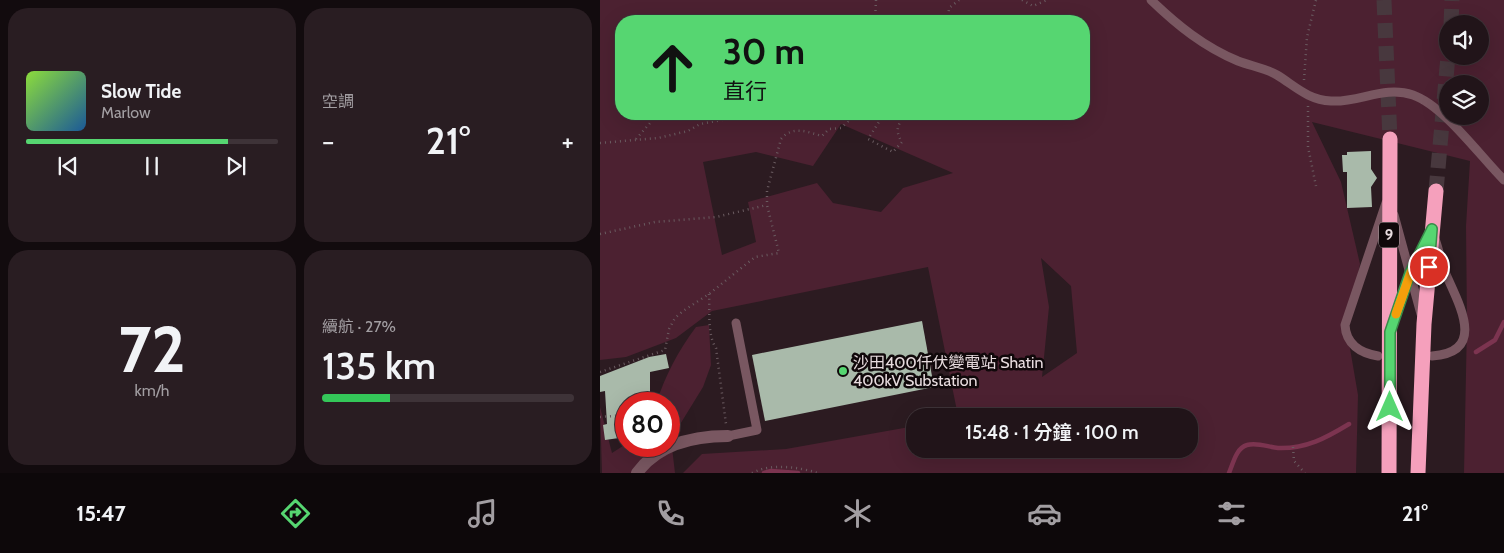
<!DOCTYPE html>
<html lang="zh-TW">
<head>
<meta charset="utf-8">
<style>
	body { margin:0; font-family:Cabin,"Noto Sans TC",sans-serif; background:#291d22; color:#f1f3f6; height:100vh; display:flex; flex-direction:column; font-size:19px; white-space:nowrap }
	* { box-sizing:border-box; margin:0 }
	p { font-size:16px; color:#a29ea2 }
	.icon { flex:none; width:28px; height:28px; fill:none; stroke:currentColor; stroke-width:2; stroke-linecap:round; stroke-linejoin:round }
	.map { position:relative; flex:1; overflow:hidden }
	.side { display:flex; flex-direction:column; gap:8px; padding:8px; background:#120b0e; width:600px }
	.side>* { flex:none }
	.guide { position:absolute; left:15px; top:15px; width:475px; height:105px; border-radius:20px; box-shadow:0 5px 20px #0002,0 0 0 1px #3e3338; background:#56d671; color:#111; overflow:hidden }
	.tools { position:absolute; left:839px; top:15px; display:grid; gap:10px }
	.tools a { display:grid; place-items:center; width:50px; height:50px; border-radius:50%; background:#211419; box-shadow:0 5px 20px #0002,0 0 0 1px #3e3338; font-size:25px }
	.speed { position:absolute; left:15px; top:392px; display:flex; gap:10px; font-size:25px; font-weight:700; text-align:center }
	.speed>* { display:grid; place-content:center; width:65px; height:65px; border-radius:50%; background:#211419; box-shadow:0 5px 20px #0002,0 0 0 1px #3e3338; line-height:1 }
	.speed .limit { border:8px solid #d22; background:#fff; color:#111 }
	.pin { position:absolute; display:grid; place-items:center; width:42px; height:42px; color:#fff; margin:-21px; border:2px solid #fff; border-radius:50%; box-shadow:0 1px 5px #0007 }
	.me { position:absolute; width:55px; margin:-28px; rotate:0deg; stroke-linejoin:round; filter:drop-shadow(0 0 4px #0008) }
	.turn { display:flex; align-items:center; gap:18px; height:105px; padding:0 25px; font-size:22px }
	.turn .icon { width:65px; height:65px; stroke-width:2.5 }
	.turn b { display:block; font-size:35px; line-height:42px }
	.big { font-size:38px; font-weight:600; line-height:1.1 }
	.side .card { flex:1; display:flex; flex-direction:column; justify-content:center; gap:8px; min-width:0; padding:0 18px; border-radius:20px; background:#291d22 }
	.side .dial { align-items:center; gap:0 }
	.dial b { font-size:65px; line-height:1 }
	.song { display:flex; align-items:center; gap:15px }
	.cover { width:60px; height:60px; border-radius:8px; background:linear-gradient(135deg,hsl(90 70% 55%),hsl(210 70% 35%)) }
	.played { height:5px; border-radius:2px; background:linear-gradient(90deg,#56d671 80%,#3e3338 80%) }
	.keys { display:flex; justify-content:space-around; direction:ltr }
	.heat { display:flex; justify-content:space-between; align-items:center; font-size:28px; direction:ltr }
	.charge { height:8px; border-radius:4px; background:linear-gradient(90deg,#34c759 27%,#3e3338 0) }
	.side .tiles { flex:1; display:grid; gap:8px; grid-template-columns:repeat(2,1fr) }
	.trip { position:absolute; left:306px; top:408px; width:292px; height:50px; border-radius:20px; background:#211419; box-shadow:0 5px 20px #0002,0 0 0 1px #3e3338; font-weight:600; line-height:50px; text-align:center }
	.tabs { display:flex; height:80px; justify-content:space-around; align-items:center; background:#0d080a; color:#a29ea2 }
	.tabs .icon { width:35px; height:35px }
	.tabs .current { color:#56d671 }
	.tabs b { font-size:22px; color:#f1f3f6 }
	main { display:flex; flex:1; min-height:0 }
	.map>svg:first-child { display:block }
	.green { fill:#4c2131; fill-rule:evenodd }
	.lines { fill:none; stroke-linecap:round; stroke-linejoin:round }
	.stream { stroke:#7c3450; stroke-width:4.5 }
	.building { fill:#a9baaa }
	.highway-tunnel { stroke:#48383e; stroke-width:15; stroke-dasharray:15 8; stroke-linecap:butt }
	.path { stroke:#6a5b60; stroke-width:2.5; stroke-dasharray:1 4; stroke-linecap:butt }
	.lane { stroke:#795761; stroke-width:9 }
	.street { stroke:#795761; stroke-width:12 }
	.highway { stroke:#f5a0bc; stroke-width:15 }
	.route-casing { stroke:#388b49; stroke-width:12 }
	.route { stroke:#56d671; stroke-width:9 }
	.slow { stroke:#f59e0b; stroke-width:9 }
	.poi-dot { fill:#56d671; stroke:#10080a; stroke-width:2 }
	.labels { text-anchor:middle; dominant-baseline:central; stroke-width:5; stroke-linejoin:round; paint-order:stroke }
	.shield { fill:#10080a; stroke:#a79c9f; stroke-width:1 }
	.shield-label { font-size:15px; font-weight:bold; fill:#e8dcdf }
	.poi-label { font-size:16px; fill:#e8dcdf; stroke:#10080a; text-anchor:start }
</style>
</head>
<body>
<main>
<section class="side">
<div class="tiles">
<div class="card">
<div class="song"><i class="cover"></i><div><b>Slow Tide</b><p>Marlow</p></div></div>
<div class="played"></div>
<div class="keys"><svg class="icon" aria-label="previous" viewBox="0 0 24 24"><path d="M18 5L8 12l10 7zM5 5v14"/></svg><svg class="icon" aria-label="pause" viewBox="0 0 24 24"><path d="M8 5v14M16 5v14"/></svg><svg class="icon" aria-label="next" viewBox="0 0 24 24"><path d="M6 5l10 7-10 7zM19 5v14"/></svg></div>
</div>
<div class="card"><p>空調</p>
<div class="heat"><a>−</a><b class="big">21°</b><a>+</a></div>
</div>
<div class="card dial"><b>72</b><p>km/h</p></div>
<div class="card"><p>續航 · 27%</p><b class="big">135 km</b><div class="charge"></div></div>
</div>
</section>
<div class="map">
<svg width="904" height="473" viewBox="0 0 904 473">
	<rect width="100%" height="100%" fill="#2c1b21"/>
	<g class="green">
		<path d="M0 0H904V473H864L867 323 866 226 870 161 712 122 741 182 760 264 747 331 758 395 756 473H83L102 454 186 449 315 426V449H590V416H358L328 267 112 311 76 338 26 357 0 360ZM21 21H484V114H21ZM848 24H880V56H848ZM848 84H880V116H848ZM241 124 353 173 303 188 281 212 233 203 217 183 148 202 156 242 122 255 103 162 156 152 213 166ZM441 258 471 286 477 353 442 377 449 307Z"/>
		<path d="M109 325 111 365 103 387 71 439 75 473H2L0 407 12 453 26 444V446H69V404H56C65 376 78 351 96 327Z"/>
	</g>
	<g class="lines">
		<g class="stream">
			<path d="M876 352 895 340 904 322"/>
			<path d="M164 473 171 471 198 473"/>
			<path d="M629 473C633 464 636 448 647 445 657 442 668 447 678 448 706 449 726 438 749 424"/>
		</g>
	</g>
	<g class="building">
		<path d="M771 151V169L777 178 771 187 772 207 747 208V172H743L742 155H747V152Z"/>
		<path d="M322 321 334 387 165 421 152 355Z"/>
		<path d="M66 354 69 368 50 372V404H22L26 437 5 440 3 425 7 424 5 391 0 392V376L49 357Z"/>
	</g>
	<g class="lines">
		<g class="highway-tunnel">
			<path d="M784 0 790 139"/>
			<path d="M851 24 852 0"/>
			<path d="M836 191 848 56"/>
		</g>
		<g class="path">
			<path d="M422 0 433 6 447 0"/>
			<path d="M275 21 276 0"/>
			<path d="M348 21 349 8 359 0"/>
			<path d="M704 80 707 37 716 0"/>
			<path d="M708 106V147L716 186"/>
			<path d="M284 114 268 139 293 152 302 142C294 130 298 122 308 114"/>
			<path d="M36 139 58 114"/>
			<path d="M0 143 58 138 88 131 100 124 122 120 132 114"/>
			<path d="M0 234 55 222 116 217 167 205"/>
			<path d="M109 294C110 310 107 335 116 348L126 424"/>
			<path d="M0 372 65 350 69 329 75 318 83 311 109 294 155 257 179 253 167 205V191L181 139C193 125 207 132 222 136L229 129 241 128 256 114"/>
			<path d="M0 417 26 415"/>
			<path d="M69 427 71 433"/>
			<path d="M693 447 694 461 705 473"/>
			<path d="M152 473C171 463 198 467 218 473"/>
		</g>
		<g class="lane">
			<path d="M551 0C577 25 604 47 638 61 651 66 665 68 677 75 695 86 708 100 731 101 759 103 784 85 813 95 844 106 880 156 904 180"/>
			<path d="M794 215 821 314"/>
			<path d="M793 321 810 273 829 236"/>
			<path d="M778 356C760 353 746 344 745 325L786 203"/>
			<path d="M832 356C889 352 857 301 845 272 841 261 839 250 835 239"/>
			<path d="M128 436 157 430 136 323"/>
		</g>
		<path class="street" d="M37 473C58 444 94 436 128 436"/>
		<g class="highway">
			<path d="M789 473 790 139"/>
			<path d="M818 473 824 324 836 191"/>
		</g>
	</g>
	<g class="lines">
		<defs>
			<path id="route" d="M790 407V332L810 273 832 229 829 267"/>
		</defs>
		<use href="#route" class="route-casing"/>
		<use href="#route" class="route"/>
		<path class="slow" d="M796 314 811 272"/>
	</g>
	<circle class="poi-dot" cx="243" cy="371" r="5"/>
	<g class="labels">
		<rect class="shield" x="779" y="222.5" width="20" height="25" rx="4"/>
		<g class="shield-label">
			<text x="789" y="235">9</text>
		</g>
		<g class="poi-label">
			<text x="253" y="362">沙田400仟伏變電站 Shatin<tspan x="253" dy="18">400kV Substation</tspan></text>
		</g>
	</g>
</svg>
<div class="tools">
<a><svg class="icon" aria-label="sound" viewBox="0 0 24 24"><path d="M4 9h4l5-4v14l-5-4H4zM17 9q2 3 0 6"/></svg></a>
<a><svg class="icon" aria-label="layers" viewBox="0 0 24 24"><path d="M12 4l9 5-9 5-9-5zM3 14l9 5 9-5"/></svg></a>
</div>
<div class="speed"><div class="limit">80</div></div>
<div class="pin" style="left:829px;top:267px;background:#d93025"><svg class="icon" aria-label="arrive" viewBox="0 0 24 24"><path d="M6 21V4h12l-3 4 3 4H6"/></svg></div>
<svg class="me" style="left:790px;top:407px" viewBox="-20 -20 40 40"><path d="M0-17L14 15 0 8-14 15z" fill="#56d671" stroke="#fff" stroke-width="4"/></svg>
<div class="trip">15:48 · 1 分鐘 · 100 m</div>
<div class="guide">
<div class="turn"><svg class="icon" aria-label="ahead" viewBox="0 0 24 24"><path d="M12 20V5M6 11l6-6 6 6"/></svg><div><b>30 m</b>直行</div></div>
</div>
</div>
</main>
<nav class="tabs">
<b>15:47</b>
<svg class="icon current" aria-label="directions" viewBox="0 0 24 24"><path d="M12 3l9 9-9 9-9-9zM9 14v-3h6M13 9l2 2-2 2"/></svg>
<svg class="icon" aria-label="music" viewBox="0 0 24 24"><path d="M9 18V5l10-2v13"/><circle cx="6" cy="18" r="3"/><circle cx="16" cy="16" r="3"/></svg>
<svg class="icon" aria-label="phone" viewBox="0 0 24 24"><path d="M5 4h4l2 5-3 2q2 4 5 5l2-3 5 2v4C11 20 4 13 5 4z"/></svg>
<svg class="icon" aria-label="climate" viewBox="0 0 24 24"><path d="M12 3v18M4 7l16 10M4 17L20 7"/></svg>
<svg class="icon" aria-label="car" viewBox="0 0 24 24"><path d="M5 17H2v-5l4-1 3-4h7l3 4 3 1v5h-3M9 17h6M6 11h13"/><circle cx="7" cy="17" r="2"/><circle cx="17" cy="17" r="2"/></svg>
<svg class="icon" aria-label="filters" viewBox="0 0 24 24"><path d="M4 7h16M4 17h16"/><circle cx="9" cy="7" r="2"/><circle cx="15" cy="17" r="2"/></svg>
<b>21°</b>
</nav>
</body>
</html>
